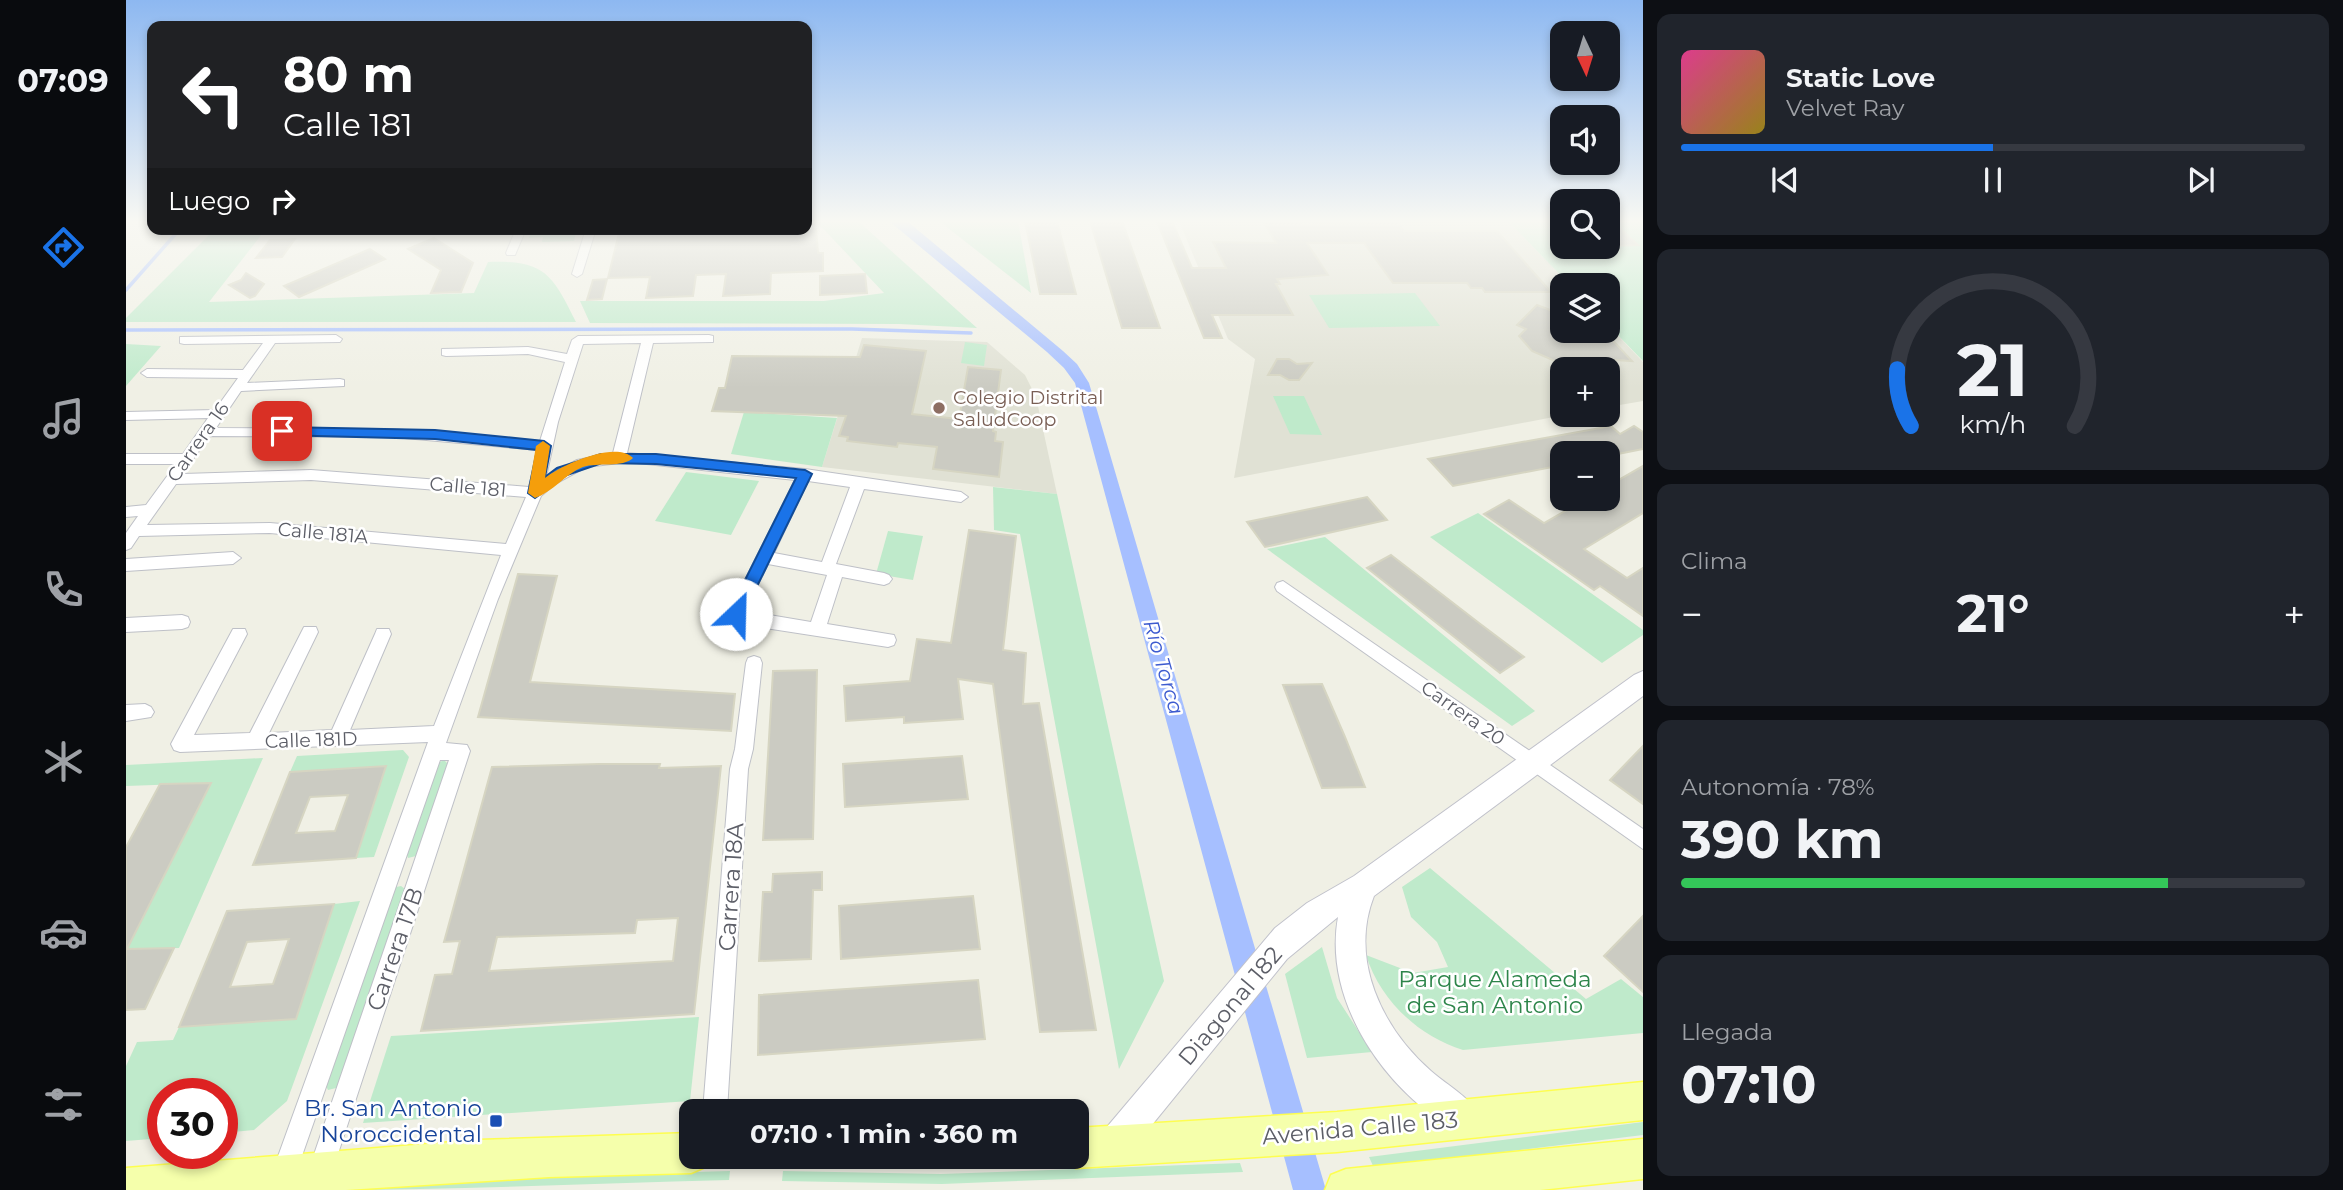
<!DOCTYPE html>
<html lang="es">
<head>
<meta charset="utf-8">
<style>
	body { margin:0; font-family:Montserrat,sans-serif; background:#20242c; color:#f1f3f6; height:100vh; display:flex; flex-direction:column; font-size:26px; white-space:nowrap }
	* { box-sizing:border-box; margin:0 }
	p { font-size:23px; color:#9ea1a6 }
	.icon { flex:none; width:38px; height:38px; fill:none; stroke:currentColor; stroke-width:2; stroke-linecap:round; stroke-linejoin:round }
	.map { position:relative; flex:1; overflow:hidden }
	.drawer { display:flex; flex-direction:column; gap:14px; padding:14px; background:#0d0f14; width:700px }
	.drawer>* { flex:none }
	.top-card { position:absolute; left:21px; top:21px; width:665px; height:214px; border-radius:14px; box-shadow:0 4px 10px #0003; background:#202124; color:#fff; overflow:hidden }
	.needle { width:46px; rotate:176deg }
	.fabs { position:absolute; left:1424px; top:21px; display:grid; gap:14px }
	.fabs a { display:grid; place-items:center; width:70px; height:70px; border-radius:14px; background:#171b24; box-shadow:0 4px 10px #0003; font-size:35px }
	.speed { position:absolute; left:21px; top:1078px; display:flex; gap:14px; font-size:35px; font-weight:700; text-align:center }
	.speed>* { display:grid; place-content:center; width:91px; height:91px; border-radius:50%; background:#171b24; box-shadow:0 4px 10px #0003; line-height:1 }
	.speed .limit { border:10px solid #d22; background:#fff; color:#111 }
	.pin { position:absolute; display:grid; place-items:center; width:60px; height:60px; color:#fff; margin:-30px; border-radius:14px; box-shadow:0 4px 10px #0006 }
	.me { position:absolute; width:77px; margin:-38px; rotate:24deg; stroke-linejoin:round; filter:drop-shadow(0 0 5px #0008) }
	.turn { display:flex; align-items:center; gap:24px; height:147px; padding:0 21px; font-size:32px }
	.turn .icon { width:91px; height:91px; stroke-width:2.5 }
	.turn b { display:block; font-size:49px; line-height:60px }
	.then { display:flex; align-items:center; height:66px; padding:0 21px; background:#0003; gap:14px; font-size:26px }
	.big { font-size:52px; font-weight:700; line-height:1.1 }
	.drawer .tile { flex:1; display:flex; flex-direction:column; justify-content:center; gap:10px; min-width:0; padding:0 24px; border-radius:14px; background:#20242c }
	.drawer .dial { align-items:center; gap:0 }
	.dial svg { height:182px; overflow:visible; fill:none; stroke:#363941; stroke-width:7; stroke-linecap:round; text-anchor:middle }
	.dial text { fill:#f1f3f6; stroke:none }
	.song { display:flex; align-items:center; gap:21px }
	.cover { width:84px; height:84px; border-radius:10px; background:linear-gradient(135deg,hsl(330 70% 55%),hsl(50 70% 35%)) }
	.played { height:7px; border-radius:4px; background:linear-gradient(90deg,#1a73e8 50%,#363941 50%) }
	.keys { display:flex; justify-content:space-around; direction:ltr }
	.heat { display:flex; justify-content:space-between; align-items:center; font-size:38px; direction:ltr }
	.charge { height:10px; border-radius:5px; background:linear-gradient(90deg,#34c759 78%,#363941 0) }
	.trip { position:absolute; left:553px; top:1099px; width:410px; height:70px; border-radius:14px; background:#171b24; box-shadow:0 4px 10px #0003; font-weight:700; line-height:70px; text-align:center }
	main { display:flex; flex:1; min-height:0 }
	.tabs { display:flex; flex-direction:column; width:126px; justify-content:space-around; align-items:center; background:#090b0e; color:#9ea1a6 }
	.tabs .icon { width:49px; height:49px }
	.tabs .on { color:#1a73e8 }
	.tabs b { font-size:32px; color:#f1f3f6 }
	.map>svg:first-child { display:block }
	.education { fill:#e0e1d4 }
	.green { fill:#bfeacb }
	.water { fill:#a6bfff }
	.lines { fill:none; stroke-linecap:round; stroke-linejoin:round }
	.stream { stroke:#a6bfff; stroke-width:3.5 }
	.building { fill:#cbcbc2; stroke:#d6d5c2; stroke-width:2; fill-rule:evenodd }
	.street-casing { stroke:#bec0c7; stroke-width:2 }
	.secondary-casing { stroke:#c1c2cb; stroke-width:2 }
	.primary-casing { stroke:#fefe50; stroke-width:3 }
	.street { fill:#fff; fill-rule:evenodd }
	.secondary { fill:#fff; fill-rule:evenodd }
	.primary { fill:#f5ffab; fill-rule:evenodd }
	.route { fill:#1a73e8; stroke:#114b97; stroke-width:2 }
	.slow { fill:#f59e0b }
	.education-dot { fill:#8d6e63; stroke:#fff; stroke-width:2.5 }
	.transit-dot { fill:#1a4fb4; stroke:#fff; stroke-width:2.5 }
	.labels { text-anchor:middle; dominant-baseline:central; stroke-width:5; stroke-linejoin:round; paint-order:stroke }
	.education-label { font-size:19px; fill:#785e54; stroke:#fff; text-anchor:start }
	.street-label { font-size:19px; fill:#5c5e67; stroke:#fff }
	.water-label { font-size:21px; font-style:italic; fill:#3d5bcf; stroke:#fff }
	.near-street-label { font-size:23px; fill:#5c5e67; stroke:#fff }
	.near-park-label { font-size:23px; fill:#2d854a; stroke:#fff }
	.near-transit-label { font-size:23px; fill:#164399; stroke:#fff; text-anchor:end }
</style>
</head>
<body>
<main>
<nav class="tabs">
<b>07:09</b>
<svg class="icon on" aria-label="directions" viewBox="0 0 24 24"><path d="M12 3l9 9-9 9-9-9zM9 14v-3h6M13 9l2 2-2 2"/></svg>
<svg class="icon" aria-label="music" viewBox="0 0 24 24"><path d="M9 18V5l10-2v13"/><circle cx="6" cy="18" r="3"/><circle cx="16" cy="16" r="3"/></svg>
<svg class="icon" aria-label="phone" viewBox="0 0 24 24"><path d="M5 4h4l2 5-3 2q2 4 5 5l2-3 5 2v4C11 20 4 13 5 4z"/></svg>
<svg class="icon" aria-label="climate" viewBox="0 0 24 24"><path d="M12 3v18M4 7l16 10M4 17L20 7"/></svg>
<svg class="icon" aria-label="car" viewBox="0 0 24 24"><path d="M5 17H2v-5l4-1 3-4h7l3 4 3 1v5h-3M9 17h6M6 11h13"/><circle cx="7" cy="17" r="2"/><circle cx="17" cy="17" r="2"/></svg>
<svg class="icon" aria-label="filters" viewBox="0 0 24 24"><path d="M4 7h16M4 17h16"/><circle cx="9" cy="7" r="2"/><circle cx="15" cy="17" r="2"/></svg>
</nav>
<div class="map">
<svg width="1517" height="1190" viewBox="0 0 1517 1190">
	<rect width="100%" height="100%" fill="#f0f0e5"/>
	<g class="education">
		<path d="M1053 221H1382L1444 285H1437V331H1482V325L1517 362V401L1482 407V369H1437L1438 415 1108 478 1129 359 1102 339Z"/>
		<path d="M736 338 861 342 899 375 910 397 931 494 696 467Z"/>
	</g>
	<g class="green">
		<path d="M690 221H732L851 328 773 324 464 323 454 301H698L758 293Z"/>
		<path d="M813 221H892L905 293Z"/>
		<path d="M1382 221H1437V247H1482V221H1517V361L1482 325V285H1444Z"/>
		<path d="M89 229H140L83 302 348 293 362 262C419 260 426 274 450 322H0V318Z"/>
		<path d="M406 229H451L448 241 416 242 417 237 403 238Z"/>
		<path d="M1289 293 1314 326 1203 328 1183 295Z"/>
		<path d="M839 342 861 345 858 366 835 363Z"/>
		<path d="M0 344 35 346 0 386Z"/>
		<path d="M1147 396H1178L1196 435 1164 434Z"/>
		<path d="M618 412 711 418 696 467 605 454Z"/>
		<path d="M560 472 633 481 605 535 529 521Z"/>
		<path d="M867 487 931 494 1038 981 993 1069 894 534 868 530Z"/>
		<path d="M1352 513 1517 630V635L1476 663 1304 537Z"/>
		<path d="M762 531 797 536 787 580 750 574Z"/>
		<path d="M1199 537 1409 711 1386 726 1141 549Z"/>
		<path d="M277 750 283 757 248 857 230 858 260 766 164 772 171 756Z"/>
		<path d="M137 758 53 948 0 949V924L14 923 85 783 0 786V765Z"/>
		<path d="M318 760 322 764 292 852 290 856 282 858 280 852 312 763Z"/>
		<path d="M1304 868 1460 999 1495 979 1517 997V1033L1337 1050C1292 1036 1254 1000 1240 955L1287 973 1322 967 1311 942 1285 917 1276 887Z"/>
		<path d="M270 887 275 886 279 889 214 1083 210 1088 202 1090 200 1086Z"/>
		<path d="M234 901 161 1101 128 1130 96 1133V1094H37V1138L0 1141V1066L11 1042 47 1040 53 1027 170 1019 208 904Z"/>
		<path d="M1196 947 1211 998 1246 1052 1181 1058 1159 974Z"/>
		<path d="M573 1017 564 1101 237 1123 265 1036Z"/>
		<path d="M1517 1122V1135L1248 1168 1243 1157Z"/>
		<path d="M1114 1163 1117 1172 816 1184 656 1181 657 1171 815 1174Z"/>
		<path d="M604 1171 603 1180C470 1183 337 1190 204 1190L427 1176Z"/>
	</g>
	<path class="water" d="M763 221H781L937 351 951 364 963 383 1200 1190H1167L949 383 938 368 921 352Z"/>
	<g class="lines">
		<g class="stream">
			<path d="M0 290 54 229"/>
			<path d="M0 330 726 329 845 333"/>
		</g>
	</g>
	<g class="building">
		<path d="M899 221H931L950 294H914Z"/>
		<path d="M964 221H996L1034 328H996Z"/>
		<path d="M1031 221H1046L1066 268H1100L1087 242 1150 243 1137 221H1174L1176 225 1271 221 1278 231H1371L1425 292H1359L1356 288H1345L1341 283H1267L1238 243H1181L1202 275 1151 279 1154 284H1150L1167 315H1086L1096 338H1078Z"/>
		<path d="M494 229H690L692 253H697V271L645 273 644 294 597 296 600 274 570 275 567 296 520 298 524 277 482 278Z"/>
		<path d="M1495 229 1512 245 1482 246V230Z"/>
		<path d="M308 238 347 263 335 292 305 293 315 270 282 249Z"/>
		<path d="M169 239 156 257 130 258 144 240Z"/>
		<path d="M244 249 259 259 173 297 158 286Z"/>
		<path d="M120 273 138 284 129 296 124 298 103 285 115 280Z"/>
		<path d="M739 274 741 293 694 295V276Z"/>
		<path d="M481 279 476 299 461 300 467 280Z"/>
		<path d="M1411 305 1437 315V331L1479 332 1506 361 1458 358 1462 364 1438 365 1406 351 1393 336 1400 329 1391 325Z"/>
		<path d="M738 345 800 351 786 414 833 419 842 367 875 370 867 431 870 432 869 441 877 442 873 477 807 469 811 447 772 443 771 447 721 441 722 437 713 436 720 416 586 411 593 388H599L606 356 734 357Z"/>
		<path d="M1151 359H1163L1171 364 1186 363 1173 380H1163L1154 375H1142Z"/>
		<path d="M1485 426 1494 434 1508 426 1517 432V449L1482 456V453H1437V465L1327 486 1302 459Z"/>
		<path d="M1517 466V513L1458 549 1501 578 1517 568V616L1474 586 1468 590 1358 514 1383 500 1418 523 1460 499H1482V486Z"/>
		<path d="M1241 497 1261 520 1139 547 1121 522Z"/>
		<path d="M843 530 890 536 877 650 900 653 897 704 913 703 970 1030 914 1032 867 684 832 679 837 719 778 723V717L720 721 718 686 784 681 791 639 825 643Z"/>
		<path d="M1265 555 1353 623 1398 657 1374 673 1241 568Z"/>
		<path d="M392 574 431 576 404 682 609 694 605 731 352 717Z"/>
		<path d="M691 670 687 839 637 840 647 671Z"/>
		<path d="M1196 684 1219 737 1239 787 1196 788 1157 685Z"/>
		<path d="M1517 746V804L1484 780Z"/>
		<path d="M836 756 842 799 719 807 717 764Z"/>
		<path d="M473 764H534L533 768 595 766 568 1014 295 1031 309 975 326 974 334 941 318 942 366 767ZM552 918 547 961 363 971 371 937 509 933 511 920Z"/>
		<path d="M260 766 230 858 127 865 164 772ZM222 795 209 831 170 833 184 797Z"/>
		<path d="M85 783 1 949 48 948 19 1009 0 1010V847L34 784Z"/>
		<path d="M696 872V890H687L685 959 633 961 637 892H646L647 874Z"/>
		<path d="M847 896 854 949 715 959 713 906Z"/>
		<path d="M208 904 170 1019 53 1027 101 911ZM163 939 147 984 104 987 121 942Z"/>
		<path d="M1517 916V992L1478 956Z"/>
		<path d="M852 980 859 1039 632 1055 633 995Z"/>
	</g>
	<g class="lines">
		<defs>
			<g id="street">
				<path d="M390 229H400L389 255H381L380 253Z"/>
				<path d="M460 229H470L456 274 451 277 446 274Z"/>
				<path d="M210 335 216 339 214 342 149 343 121 383 214 379 218 380V386L115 391 90 428 267 429 414 441 439 362 402 354 320 356 316 355V349L402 347 441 354 446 340 452 336 583 335 587 336V342L527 343 501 453 679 469 835 492 842 497 835 502 738 489 710 564 758 573 763 575 766 579 763 583 758 585 716 577 701 624 768 635 770 640 768 645 762 647 620 625 604 619 602 614 669 480 502 462 460 467 429 484 415 496 372 599 320 743 341 745 344 751 206 1172 203 1181 194 1184 185 1181 182 1172 323 760H314L170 1173 167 1182 158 1185 149 1182 146 1173 302 742 54 752 48 750 45 744 107 629H119L121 634 68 735 124 733 178 627H190L192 632 143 733 206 730 249 634 251 629H263L265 634 224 730 308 726 375 555 144 533 13 536 5 548 0 550V533L12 516 0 517V507L20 505 50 464H0V454H57L82 418 0 420V412L89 410 112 378 21 377 15 373 21 369 117 370 137 343 58 344 54 343V337ZM515 343 487 453 451 460 420 477 432 422 457 344ZM83 436 267 437 412 450 403 487 185 470 57 474ZM185 480 400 497 380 544 144 523 21 525 50 484ZM682 481 724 487 696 562 648 553ZM642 564 701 575 685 622 619 611Z"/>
				<path d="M107 552 115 558 107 564 0 571V559Z"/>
				<path d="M1157 581 1517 829V849L1151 591 1149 587 1151 583Z"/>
				<path d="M56 615 62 617 64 622 62 627 56 629 0 632V618Z"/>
				<path d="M628 656 634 658 636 663 627 749 622 769 601 1111H577L604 769 609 749 620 663 622 658Z"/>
				<path d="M19 704 25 707 28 712 25 717 0 721V705Z"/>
			</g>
			<path id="secondary" d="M1517 671V696L1248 896C1223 960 1256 1028 1305 1071 1322 1086 1346 1098 1355 1119L1350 1131 1338 1136C1323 1130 1311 1119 1298 1109 1243 1064 1199 990 1212 917L1161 959 999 1158 987 1163 975 1158 970 1146 975 1134 1149 928 1181 903 1228 876 1508 675Z"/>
			<g id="primary">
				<path d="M1517 1082V1120L1211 1152 950 1168 936 1162 934 1157H950V1128L1211 1112Z"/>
				<path d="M565 1133V1157H584L579 1167 565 1173 423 1177 220 1190H0V1168L353 1140Z"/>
				<path d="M1517 1139V1179L1414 1190H1199L1205 1175 1220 1169Z"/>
			</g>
		</defs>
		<use href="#street" class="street-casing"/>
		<use href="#secondary" class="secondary-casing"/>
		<use href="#primary" class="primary-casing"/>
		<use href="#street" class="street"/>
		<use href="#secondary" class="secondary"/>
		<use href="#primary" class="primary"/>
	</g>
	<linearGradient id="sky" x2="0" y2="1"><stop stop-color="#8db8f1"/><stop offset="0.57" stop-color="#f8f8f3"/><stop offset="1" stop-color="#f8f8f3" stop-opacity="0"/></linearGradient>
	<rect width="1517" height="388" fill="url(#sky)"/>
	<path class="route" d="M156 427 309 430 418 441 425 446 419 477 431 468 475 454H530L679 470 686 474 615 619H604L602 614 670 478 530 464 476 463 441 475 409 498 402 493 411 450 309 439 152 435 150 431Z"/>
	<path class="slow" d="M417 441 424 446 419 478C435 465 490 440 507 458 497 468 472 462 457 467 439 474 427 492 409 498L402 493 410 446Z"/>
	<circle class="education-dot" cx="813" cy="408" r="7"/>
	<rect class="transit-dot" x="363" y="1114" width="14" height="14" rx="3.5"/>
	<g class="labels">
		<g class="education-label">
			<text x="827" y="397">Colegio Distrital<tspan x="827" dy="22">SaludCoop</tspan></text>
		</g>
		<g class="street-label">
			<text transform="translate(72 442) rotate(-55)">Carrera 16</text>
			<text transform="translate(342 487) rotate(5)">Calle 181</text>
			<text transform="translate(197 533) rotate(5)">Calle 181A</text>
			<text transform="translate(1337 713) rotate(35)">Carrera 20</text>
			<text transform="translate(185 740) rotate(-2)">Calle 181D</text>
		</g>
		<g class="water-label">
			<text transform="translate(1038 667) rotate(74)">Río Torca</text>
		</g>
		<g class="near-street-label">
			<text transform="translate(605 887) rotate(-86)">Carrera 18A</text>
			<text transform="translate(269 949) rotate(-71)">Carrera 17B</text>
			<text transform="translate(1104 1006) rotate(-50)">Diagonal 182</text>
			<text transform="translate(1234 1128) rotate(-5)">Avenida Calle 183</text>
		</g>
		<g class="near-park-label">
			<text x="1369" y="979">Parque Alameda<tspan x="1369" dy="26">de San Antonio</tspan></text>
		</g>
		<g class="near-transit-label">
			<text x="356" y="1108">Br. San Antonio<tspan x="356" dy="26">Noroccidental</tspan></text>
		</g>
	</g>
</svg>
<div class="fabs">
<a><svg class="needle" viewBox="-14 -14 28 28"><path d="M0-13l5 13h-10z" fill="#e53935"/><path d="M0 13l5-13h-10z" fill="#9ea1a6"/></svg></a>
<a><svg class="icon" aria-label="sound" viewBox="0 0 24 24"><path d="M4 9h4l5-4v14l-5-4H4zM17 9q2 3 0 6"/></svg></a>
<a><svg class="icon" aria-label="search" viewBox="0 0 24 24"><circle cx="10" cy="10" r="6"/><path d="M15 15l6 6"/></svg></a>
<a><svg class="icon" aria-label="layers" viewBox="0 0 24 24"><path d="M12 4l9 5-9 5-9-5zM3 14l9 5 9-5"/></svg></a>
<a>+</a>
<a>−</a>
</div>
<div class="speed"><div class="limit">30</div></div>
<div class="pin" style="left:156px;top:431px;background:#d93025"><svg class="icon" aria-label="arrive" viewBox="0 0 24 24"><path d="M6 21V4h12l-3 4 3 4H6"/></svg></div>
<svg class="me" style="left:610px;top:614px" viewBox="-20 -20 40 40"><circle r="19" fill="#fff"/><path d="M0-13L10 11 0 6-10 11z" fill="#1a73e8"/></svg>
<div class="trip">07:10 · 1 min · 360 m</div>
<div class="top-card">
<div class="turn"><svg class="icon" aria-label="left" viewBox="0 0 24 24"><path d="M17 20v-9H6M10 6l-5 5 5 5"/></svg><div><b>80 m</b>Calle 181</div></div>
<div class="then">Luego<svg class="icon" aria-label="right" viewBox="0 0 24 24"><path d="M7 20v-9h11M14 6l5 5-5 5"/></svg></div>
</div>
</div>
<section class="drawer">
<div class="tile">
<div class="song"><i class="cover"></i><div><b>Static Love</b><p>Velvet Ray</p></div></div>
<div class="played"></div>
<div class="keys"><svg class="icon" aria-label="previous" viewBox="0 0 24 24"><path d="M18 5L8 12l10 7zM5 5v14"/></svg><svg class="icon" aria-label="pause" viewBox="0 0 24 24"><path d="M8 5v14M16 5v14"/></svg><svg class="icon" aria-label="next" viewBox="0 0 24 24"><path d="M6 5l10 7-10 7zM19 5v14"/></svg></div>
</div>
<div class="tile dial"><svg viewBox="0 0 100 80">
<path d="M14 69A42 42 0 1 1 86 69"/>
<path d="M14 69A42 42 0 0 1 8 44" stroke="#1a73e8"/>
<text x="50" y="56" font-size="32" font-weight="700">21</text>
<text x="50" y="72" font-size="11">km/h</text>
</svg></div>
<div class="tile"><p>Clima</p>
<div class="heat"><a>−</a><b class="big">21°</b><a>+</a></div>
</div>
<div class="tile"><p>Autonomía · 78%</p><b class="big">390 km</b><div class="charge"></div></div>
<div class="tile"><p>Llegada</p><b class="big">07:10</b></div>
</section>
</main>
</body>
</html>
